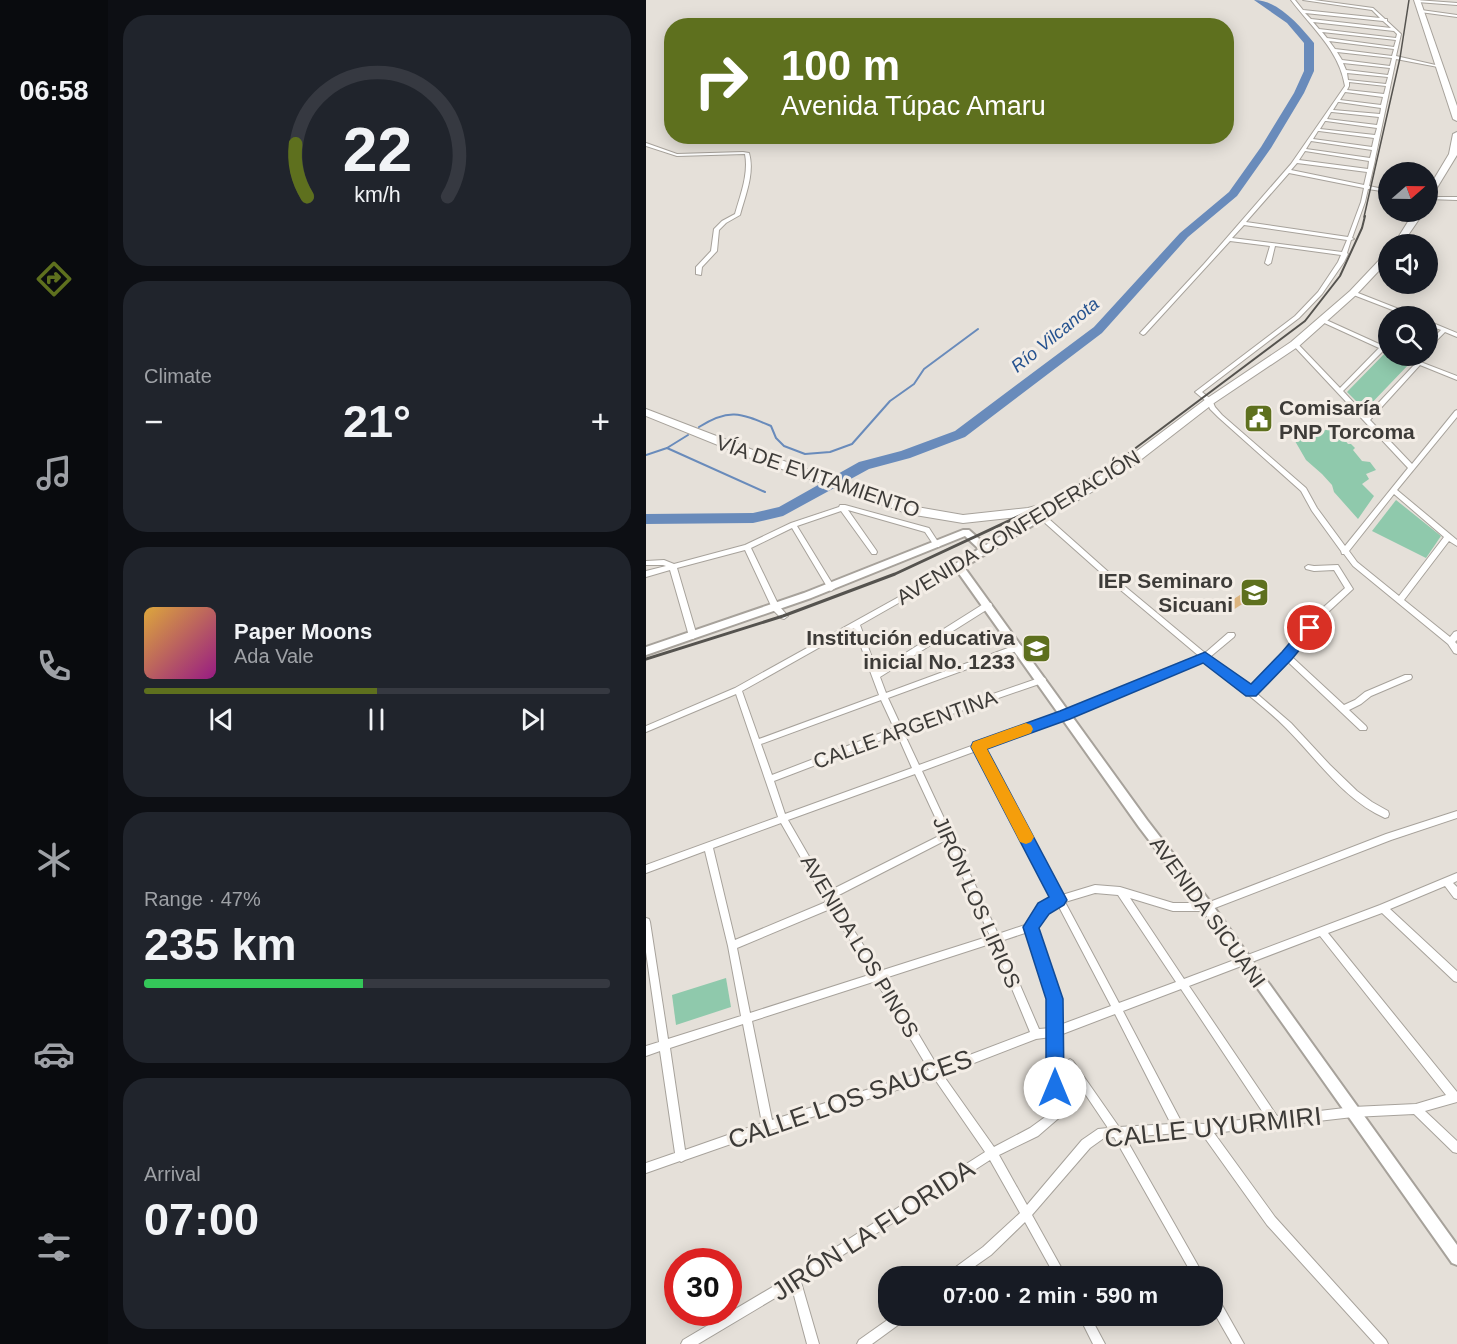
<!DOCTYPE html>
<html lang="en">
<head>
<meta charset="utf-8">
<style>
	body { margin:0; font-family:Arial,sans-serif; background:#20242c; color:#f1f3f6; height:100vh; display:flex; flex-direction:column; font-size:22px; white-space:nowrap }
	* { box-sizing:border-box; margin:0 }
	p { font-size:20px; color:#9ea1a6 }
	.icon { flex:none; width:33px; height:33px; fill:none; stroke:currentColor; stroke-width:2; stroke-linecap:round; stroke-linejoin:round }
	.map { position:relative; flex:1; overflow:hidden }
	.side { display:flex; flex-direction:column; gap:15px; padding:15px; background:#0d0f14; width:538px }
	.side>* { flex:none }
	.top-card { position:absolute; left:18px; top:18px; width:570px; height:126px; border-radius:24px; box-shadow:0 3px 15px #0003; background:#5e701e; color:#fff; overflow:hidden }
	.needle { width:39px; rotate:70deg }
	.controls { position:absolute; left:732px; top:162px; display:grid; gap:12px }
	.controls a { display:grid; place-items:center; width:60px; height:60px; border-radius:50%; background:#171b24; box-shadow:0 3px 15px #0003; font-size:30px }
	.speed { position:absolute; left:18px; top:1248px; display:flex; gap:12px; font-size:30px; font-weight:700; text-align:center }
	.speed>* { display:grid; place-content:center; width:78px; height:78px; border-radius:50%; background:#171b24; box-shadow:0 3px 15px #0003; line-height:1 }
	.speed .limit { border:9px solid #d22; background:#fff; color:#111 }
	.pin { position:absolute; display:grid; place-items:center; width:51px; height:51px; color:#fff; margin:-26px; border:3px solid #fff; border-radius:50%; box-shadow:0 2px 6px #0007 }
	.me { position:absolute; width:66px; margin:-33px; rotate:0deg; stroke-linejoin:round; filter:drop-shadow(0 0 4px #0008) }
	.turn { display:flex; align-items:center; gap:21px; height:126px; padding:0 18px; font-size:27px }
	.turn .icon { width:78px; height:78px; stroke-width:2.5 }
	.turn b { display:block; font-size:42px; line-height:51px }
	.big { font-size:45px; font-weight:700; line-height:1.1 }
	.side .widget { flex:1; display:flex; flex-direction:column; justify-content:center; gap:9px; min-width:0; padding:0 21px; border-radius:24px; background:#20242c }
	.side .dial { align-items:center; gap:0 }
	.dial svg { height:156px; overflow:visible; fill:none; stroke:#363941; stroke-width:7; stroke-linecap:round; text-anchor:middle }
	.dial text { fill:#f1f3f6; stroke:none }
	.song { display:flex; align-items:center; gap:18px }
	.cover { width:72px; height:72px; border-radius:9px; background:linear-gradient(135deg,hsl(40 70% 55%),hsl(310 70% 35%)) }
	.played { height:6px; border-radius:3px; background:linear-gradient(90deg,#5e701e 50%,#363941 50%) }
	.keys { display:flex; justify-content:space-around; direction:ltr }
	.heat { display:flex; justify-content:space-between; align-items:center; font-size:33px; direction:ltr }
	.charge { height:9px; border-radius:4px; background:linear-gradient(90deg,#34c759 47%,#363941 0) }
	.trip { position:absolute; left:232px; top:1266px; width:345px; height:60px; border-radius:24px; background:#171b24; box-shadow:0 3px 15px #0003; font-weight:700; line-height:60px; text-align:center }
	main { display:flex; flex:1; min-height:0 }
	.menu { display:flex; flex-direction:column; width:108px; justify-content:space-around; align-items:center; background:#090b0e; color:#9ea1a6 }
	.menu .icon { width:42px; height:42px }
	.menu .current { color:#5e701e }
	.menu b { font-size:27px; color:#f1f3f6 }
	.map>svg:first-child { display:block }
	.green { fill:#8fc9ac }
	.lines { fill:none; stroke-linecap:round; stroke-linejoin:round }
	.stream { stroke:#698bbb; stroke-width:2 }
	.river { fill:#698bbb; fill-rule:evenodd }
	.building { fill:#dbb47f }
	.street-casing { stroke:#a7a29b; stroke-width:2 }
	.secondary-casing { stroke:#a7a29b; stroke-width:4 }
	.highway-casing { stroke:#a7a29b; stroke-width:2 }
	.street { fill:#fff; fill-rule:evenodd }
	.secondary { fill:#fff; fill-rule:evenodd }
	.highway { fill:#fff; fill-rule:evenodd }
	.rail-far2 { stroke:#55534f; stroke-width:1.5 }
	.rail-far1 { stroke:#55534f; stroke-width:2 }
	.rail { stroke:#55534f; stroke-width:3 }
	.route { fill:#1a73e8; stroke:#114b97; stroke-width:1.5 }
	.slow { fill:#f59e0b }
	.labels { text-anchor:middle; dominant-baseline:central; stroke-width:6; stroke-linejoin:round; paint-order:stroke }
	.far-water-label { font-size:18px; font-style:italic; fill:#25528f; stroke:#f3ede6 }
	.poi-label { font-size:21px; font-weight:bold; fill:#3d3b38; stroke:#f3ede6; text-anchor:end }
	.street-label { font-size:21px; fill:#3d3b38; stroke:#f3ede6 }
	.near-street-label { font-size:26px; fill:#3d3b38; stroke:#f3ede6 }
</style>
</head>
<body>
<main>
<nav class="menu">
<b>06:58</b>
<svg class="icon current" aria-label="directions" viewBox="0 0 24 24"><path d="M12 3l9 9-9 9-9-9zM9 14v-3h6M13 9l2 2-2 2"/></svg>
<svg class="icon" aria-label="music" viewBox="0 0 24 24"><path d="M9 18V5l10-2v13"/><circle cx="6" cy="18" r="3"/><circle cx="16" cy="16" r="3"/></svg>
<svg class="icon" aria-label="phone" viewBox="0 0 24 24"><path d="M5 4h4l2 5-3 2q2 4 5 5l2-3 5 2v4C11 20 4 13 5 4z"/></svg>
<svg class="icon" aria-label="climate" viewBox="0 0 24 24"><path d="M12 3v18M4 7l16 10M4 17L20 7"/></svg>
<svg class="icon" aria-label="car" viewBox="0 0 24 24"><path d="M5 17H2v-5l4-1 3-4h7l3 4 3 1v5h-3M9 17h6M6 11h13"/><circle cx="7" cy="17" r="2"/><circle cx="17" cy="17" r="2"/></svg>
<svg class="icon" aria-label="filters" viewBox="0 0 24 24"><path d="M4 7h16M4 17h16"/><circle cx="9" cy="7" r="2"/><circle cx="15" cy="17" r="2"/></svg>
</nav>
<section class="side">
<div class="widget dial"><svg viewBox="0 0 100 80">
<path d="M14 69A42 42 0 1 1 86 69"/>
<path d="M14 69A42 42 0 0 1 8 42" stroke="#5e701e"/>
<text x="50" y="56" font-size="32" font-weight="700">22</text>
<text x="50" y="72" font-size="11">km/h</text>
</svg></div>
<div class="widget"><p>Climate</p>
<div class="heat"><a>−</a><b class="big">21°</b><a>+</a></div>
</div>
<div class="widget">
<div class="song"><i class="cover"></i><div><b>Paper Moons</b><p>Ada Vale</p></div></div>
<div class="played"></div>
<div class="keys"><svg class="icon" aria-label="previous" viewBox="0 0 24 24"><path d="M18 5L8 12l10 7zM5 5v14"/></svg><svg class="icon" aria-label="pause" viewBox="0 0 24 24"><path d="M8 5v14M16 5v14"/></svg><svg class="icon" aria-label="next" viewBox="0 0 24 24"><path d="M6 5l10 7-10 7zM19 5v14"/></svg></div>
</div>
<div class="widget"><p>Range · 47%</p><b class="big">235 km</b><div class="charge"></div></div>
<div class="widget"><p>Arrival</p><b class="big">07:00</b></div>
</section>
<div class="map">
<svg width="811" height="1344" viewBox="0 0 811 1344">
	<rect width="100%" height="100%" fill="#e5e0d9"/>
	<g class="green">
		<path d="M741 351 742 356H750L765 362 719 410 701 392Z"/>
		<path d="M688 427 702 444H705L709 448 707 450 716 461 724 462 730 470 720 474 723 479 716 484 728 496 712 519 688 492 686 485 676 474 660 460 649 441Z"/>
		<path d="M750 500 795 536 780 558 726 531Z"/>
		<path d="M80 978 85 1007 30 1025 26 995Z"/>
	</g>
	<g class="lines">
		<g class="stream">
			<path d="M53 427C83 408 94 413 125 426L130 438 138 446 159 454 184 452 206 444 244 401 268 384 278 369 332 329"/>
			<path d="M21 448 119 492"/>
			<path d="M0 455 21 448 42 435"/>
		</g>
		<path class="river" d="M608 0C632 0 653 25 668 43V71L658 93 625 148 591 196 542 237 456 333 319 437 264 458 223 469 137 516 107 523 0 524V514L107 513 133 507 213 462 255 451 309 431 448 327 534 233 583 192 615 147 648 93 658 71V43L641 23Z"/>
	</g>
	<path class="building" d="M597 593 604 599 587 610 580 604Z"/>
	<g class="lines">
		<defs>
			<g id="street">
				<path d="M645 0H649L657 10 734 18 726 10 657 0H668L727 8 739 19H741V21L755 34 750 56 794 66 792 67 750 59 729 159V160L723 186 742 190V192L722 189 719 202 706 238 708 239 705 240 701 253 702 254 698 262 676 294 653 318 556 392 566 400 569 407 576 415 660 488 671 508 699 546 762 468 646 344 647 343H651L694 388 733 348 674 321V319H678L742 348V352L738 350 697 391 720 416 769 364 753 357 752 356H759L811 376V380L774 365 724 420 766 464 809 411 811 410V417L751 490 811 540V546L803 541 758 600 804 637 808 632 811 631V640L809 642 811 644V654L808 653 802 644 707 566 698 554H696L695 551 666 511 655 491 572 417 564 409 561 402 549 392 649 316 672 292 692 262 695 255 629 246 625 263 622 265 619 263 624 246 584 241 499 334 497 335 494 333 558 264 645 164 699 86C693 50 666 28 645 0ZM659 13 737 21 745 28 665 19ZM667 22 748 31 751 34 750 38 673 29ZM676 32 750 40 748 47 681 38ZM683 41 748 49 746 56 689 49ZM691 52 746 58 744 66 696 60ZM697 63 744 68 742 75 700 70ZM701 73 742 77 740 84 702 80ZM703 82 740 86 738 94 701 90 703 86ZM699 92 737 97 735 105 694 100ZM692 102H693L735 108 734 114 687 110ZM685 112H686L733 117 731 125 681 119ZM679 121H680L731 128 729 135 674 129ZM672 131H673L728 138 726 147 667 139ZM665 141 726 150 724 158 660 149ZM659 151 723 161 722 169 653 160ZM651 163 721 172 718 185 645 170ZM643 173 718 188 715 202 702 237 600 222ZM598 225 701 240 696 252 586 238ZM748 494 798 537 753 596 711 562 703 551Z"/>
				<path d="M770 0 811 3V5L771 2 769 1Z"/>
				<path d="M775 10 811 15V17L774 12 773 11Z"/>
				<path d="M0 143 31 154 97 152 103 153C109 173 99 196 94 215L80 223 73 230 71 251 56 267 55 275 50 274V267L65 251 68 229 76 221 89 214C94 196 103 174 99 154L31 156 0 146Z"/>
				<path d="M782 197H811V200L782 199Z"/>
				<path d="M707 291 768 315 769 316H762L705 294 704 293Z"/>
				<path d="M782 321 811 333V337L799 332 787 344H783V342L795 330 782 325Z"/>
				<path d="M194 505H199L283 528 294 545 293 547H289L279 532 202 510 230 550 231 552 230 554H226L195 511 151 526 189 588 185 591 183 590 146 528 105 548 133 606 142 616 138 619 135 618 127 610 99 550 31 568 51 636 47 639 43 636 24 570 0 577V571L20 566 17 565H0V561L18 560 28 564 99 545 145 523 193 507Z"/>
				<path d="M390 511H394L476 584 559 653 582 633H588L589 635 588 637 564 657 604 688 638 654 672 612 699 588 688 570 668 571 660 569 659 567 662 565 668 566 692 565 707 589 678 616 645 656 698 705 709 700 719 692 759 675H765L766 677 765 679 725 696 715 704 703 710 720 726 721 728 720 730H714L641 661 609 692 645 723 684 765 711 791 726 802 742 811 743 814 742 817 739 818C698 800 671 759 640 728 615 703 586 683 558 660L422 717 337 749 416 895 449 885 474 887 527 903H561L740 834 811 811V818L745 840 561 911H527L484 898 538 979 734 905 811 873V881L807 883 811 887V899L808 898 799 886 744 909 811 971V982L808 981 736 913 682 933 811 1092V1102L779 1111 811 1141V1153L807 1152 768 1114 707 1117 568 1133 629 1217 740 1340 742 1344H729L621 1225 556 1134 533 1133 479 1137 558 1276H547L468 1137 458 1138 444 1148 386 1215 420 1276H409L379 1222 345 1255 315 1276H302L303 1272 337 1247 374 1213 344 1160 155 1282 173 1344H161L146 1288 52 1344H35L37 1340 145 1276 339 1152 288 1078 122 1131 39 1160 35 1162 34 1161 0 1173V1163L29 1153 14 1051 0 1056V1046L13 1042 0 952V918L3 919 4 922 22 1039 95 1016 82 946 59 851 0 873V865L132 817 90 694 0 732V726L89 688 312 564H314L315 566 314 568 214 625 231 671 339 603H345L346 605 345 607 234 677 240 693 370 645 373 644 377 647 376 649 242 698 255 726 396 677 399 678 400 680 399 682 257 731 273 765 416 713 553 656 471 587 390 515 389 513ZM208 628 233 695 113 739 96 691ZM235 700 248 728 126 775 115 744ZM251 734 266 768 139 814 128 781ZM330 751 408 898 394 905 382 924 352 934 276 771ZM269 774 297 834 183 891 142 820ZM135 823 180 902 89 940 67 848ZM300 840 344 936 234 971 187 898ZM449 893 472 895 530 982 473 1003 419 902ZM412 905 465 1006 414 1025V999L390 928 400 911ZM184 909 226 974 104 1013 91 948ZM382 932 404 999 405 1028 393 1029 355 941ZM674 936 800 1095 770 1104 707 1107 631 1116 543 986ZM347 943 384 1032 292 1067 239 978ZM230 981 283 1070 126 1120 106 1021ZM535 989 620 1117 559 1124 536 1123 477 1011ZM469 1014 525 1124 473 1127 427 1061 424 1059 421 1061 419 1064 421 1067 462 1128 452 1129 436 1140 381 1205 353 1155 392 1136 414 1117 416 1114 414 1035ZM97 1024 116 1123 39 1150 24 1048ZM405 1037 406 1112 384 1128 348 1147 297 1075 390 1039Z"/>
				<path d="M567 1295 571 1296 598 1344H586L567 1311Z"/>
				<path d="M247 1316H260L259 1320 226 1344H211L213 1340Z"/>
				<path d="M433 1316H444L459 1344H447Z"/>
			</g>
			<path id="secondary" d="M419 499 422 500 424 502 422 504 318 567 501 820 565 903 811 1245V1265L806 1263 557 911 493 827 309 568 307 566 309 564 333 549 319 536 165 598 0 655V647L158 593 317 530H323L340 545Z"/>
			<g id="highway">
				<path d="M768 0H774L811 106V121L807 119Z"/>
				<path d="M811 132V155L786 196 782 199V189L803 154 807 134Z"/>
				<path d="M768 212H778L756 244H748Z"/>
				<path d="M742 253V261L710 295 653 346 568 403 479 472 424 505 382 516 317 523 263 514 99 456 0 416V409L107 450 265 506 317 515 382 508 416 499 471 466 560 399 645 342 704 291 739 254Z"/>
			</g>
		</defs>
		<use href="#street" class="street-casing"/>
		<use href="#secondary" class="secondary-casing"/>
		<use href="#highway" class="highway-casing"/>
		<use href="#street" class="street"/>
		<use href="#secondary" class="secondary"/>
		<use href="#highway" class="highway"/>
		<path class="rail-far2" d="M718 217 754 58 763 0"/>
		<path class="rail-far1" d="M408 499 467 465 659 321 694 276 716 228 719 216"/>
		<path class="rail" d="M0 659 137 616 249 574 412 498"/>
	</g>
	<path class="route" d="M664 623 670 628 668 632 646 659 610 696H600L557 663 424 719 341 749 421 900 418 905 403 914 393 928 417 999 418 1088 415 1094 409 1097 403 1094 400 1088V999L377 927 392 903 403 897 325 747 327 742 414 711 559 652 605 684 636 652 659 625Z"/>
	<path class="slow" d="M380 723 385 725 387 729 385 733 341 749 388 837 385 842 380 844 374 842 325 747 327 742Z"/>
	<defs>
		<symbol id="civic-square" viewBox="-11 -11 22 22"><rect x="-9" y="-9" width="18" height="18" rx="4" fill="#5e701e" stroke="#f3ede6"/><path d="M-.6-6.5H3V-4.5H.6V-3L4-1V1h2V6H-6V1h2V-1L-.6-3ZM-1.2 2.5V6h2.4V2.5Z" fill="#fff"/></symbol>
		<symbol id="university-square" viewBox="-11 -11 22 22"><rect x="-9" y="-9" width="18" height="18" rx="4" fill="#5e701e" stroke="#f3ede6"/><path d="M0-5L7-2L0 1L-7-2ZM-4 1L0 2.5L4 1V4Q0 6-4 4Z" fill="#fff"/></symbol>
		<symbol id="school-square" viewBox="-11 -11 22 22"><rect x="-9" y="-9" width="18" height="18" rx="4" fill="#5e701e" stroke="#f3ede6"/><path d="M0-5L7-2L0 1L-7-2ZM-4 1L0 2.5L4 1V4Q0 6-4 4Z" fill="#fff"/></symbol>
	</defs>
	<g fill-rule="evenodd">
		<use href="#civic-square" x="596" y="402" width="33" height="33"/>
		<use href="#university-square" x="592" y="576" width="33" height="33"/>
		<use href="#school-square" x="374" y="632" width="33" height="33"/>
	</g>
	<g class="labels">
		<g class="far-water-label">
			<text transform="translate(409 335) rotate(-39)">Río Vilcanota</text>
		</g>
		<g class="poi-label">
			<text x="633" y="407" text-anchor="start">Comisaría<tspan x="633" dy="24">PNP Torcoma</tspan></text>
			<text x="587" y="580">IEP Seminaro<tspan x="587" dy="24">Sicuani</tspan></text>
			<text x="369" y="637">Institución educativa<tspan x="369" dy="24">inicial No. 1233</tspan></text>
		</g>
		<g class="street-label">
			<text transform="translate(172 476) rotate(19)">VÍA DE EVITAMIENTO</text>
			<text transform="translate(372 527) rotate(-31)">AVENIDA CONFEDERACIÓN</text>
			<text transform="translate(259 729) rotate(-20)">CALLE ARGENTINA</text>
			<text transform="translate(331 902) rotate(66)">JIRÓN LOS LIRIOS</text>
			<text transform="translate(562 912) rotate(54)">AVENIDA SICUANI</text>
			<text transform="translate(214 946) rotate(59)">AVENIDA LOS PINOS</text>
		</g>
		<g class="near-street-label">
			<text transform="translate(204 1099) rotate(-19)">CALLE LOS SAUCES</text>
			<text transform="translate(567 1127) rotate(-6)">CALLE UYURMIRI</text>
			<text transform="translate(227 1230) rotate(-33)">JIRÓN LA FLORIDA</text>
		</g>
	</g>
</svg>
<div class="controls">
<a><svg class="needle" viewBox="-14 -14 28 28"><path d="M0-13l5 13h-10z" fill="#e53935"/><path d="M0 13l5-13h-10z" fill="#9ea1a6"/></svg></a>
<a><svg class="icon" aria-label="sound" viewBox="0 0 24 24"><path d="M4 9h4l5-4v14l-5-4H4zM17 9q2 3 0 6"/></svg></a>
<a><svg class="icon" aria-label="search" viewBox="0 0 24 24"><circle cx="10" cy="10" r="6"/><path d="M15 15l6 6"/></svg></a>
</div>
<div class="speed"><div class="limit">30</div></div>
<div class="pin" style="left:664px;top:628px;background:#d93025"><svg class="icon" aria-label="arrive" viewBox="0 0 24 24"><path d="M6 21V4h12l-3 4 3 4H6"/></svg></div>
<svg class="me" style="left:409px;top:1088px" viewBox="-20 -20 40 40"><circle r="19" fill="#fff"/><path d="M0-13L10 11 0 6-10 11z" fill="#1a73e8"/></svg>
<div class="trip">07:00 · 2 min · 590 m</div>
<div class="top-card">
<div class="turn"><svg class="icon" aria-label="right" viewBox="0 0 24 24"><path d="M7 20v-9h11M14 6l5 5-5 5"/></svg><div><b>100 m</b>Avenida Túpac Amaru</div></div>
</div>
</div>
</main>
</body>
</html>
